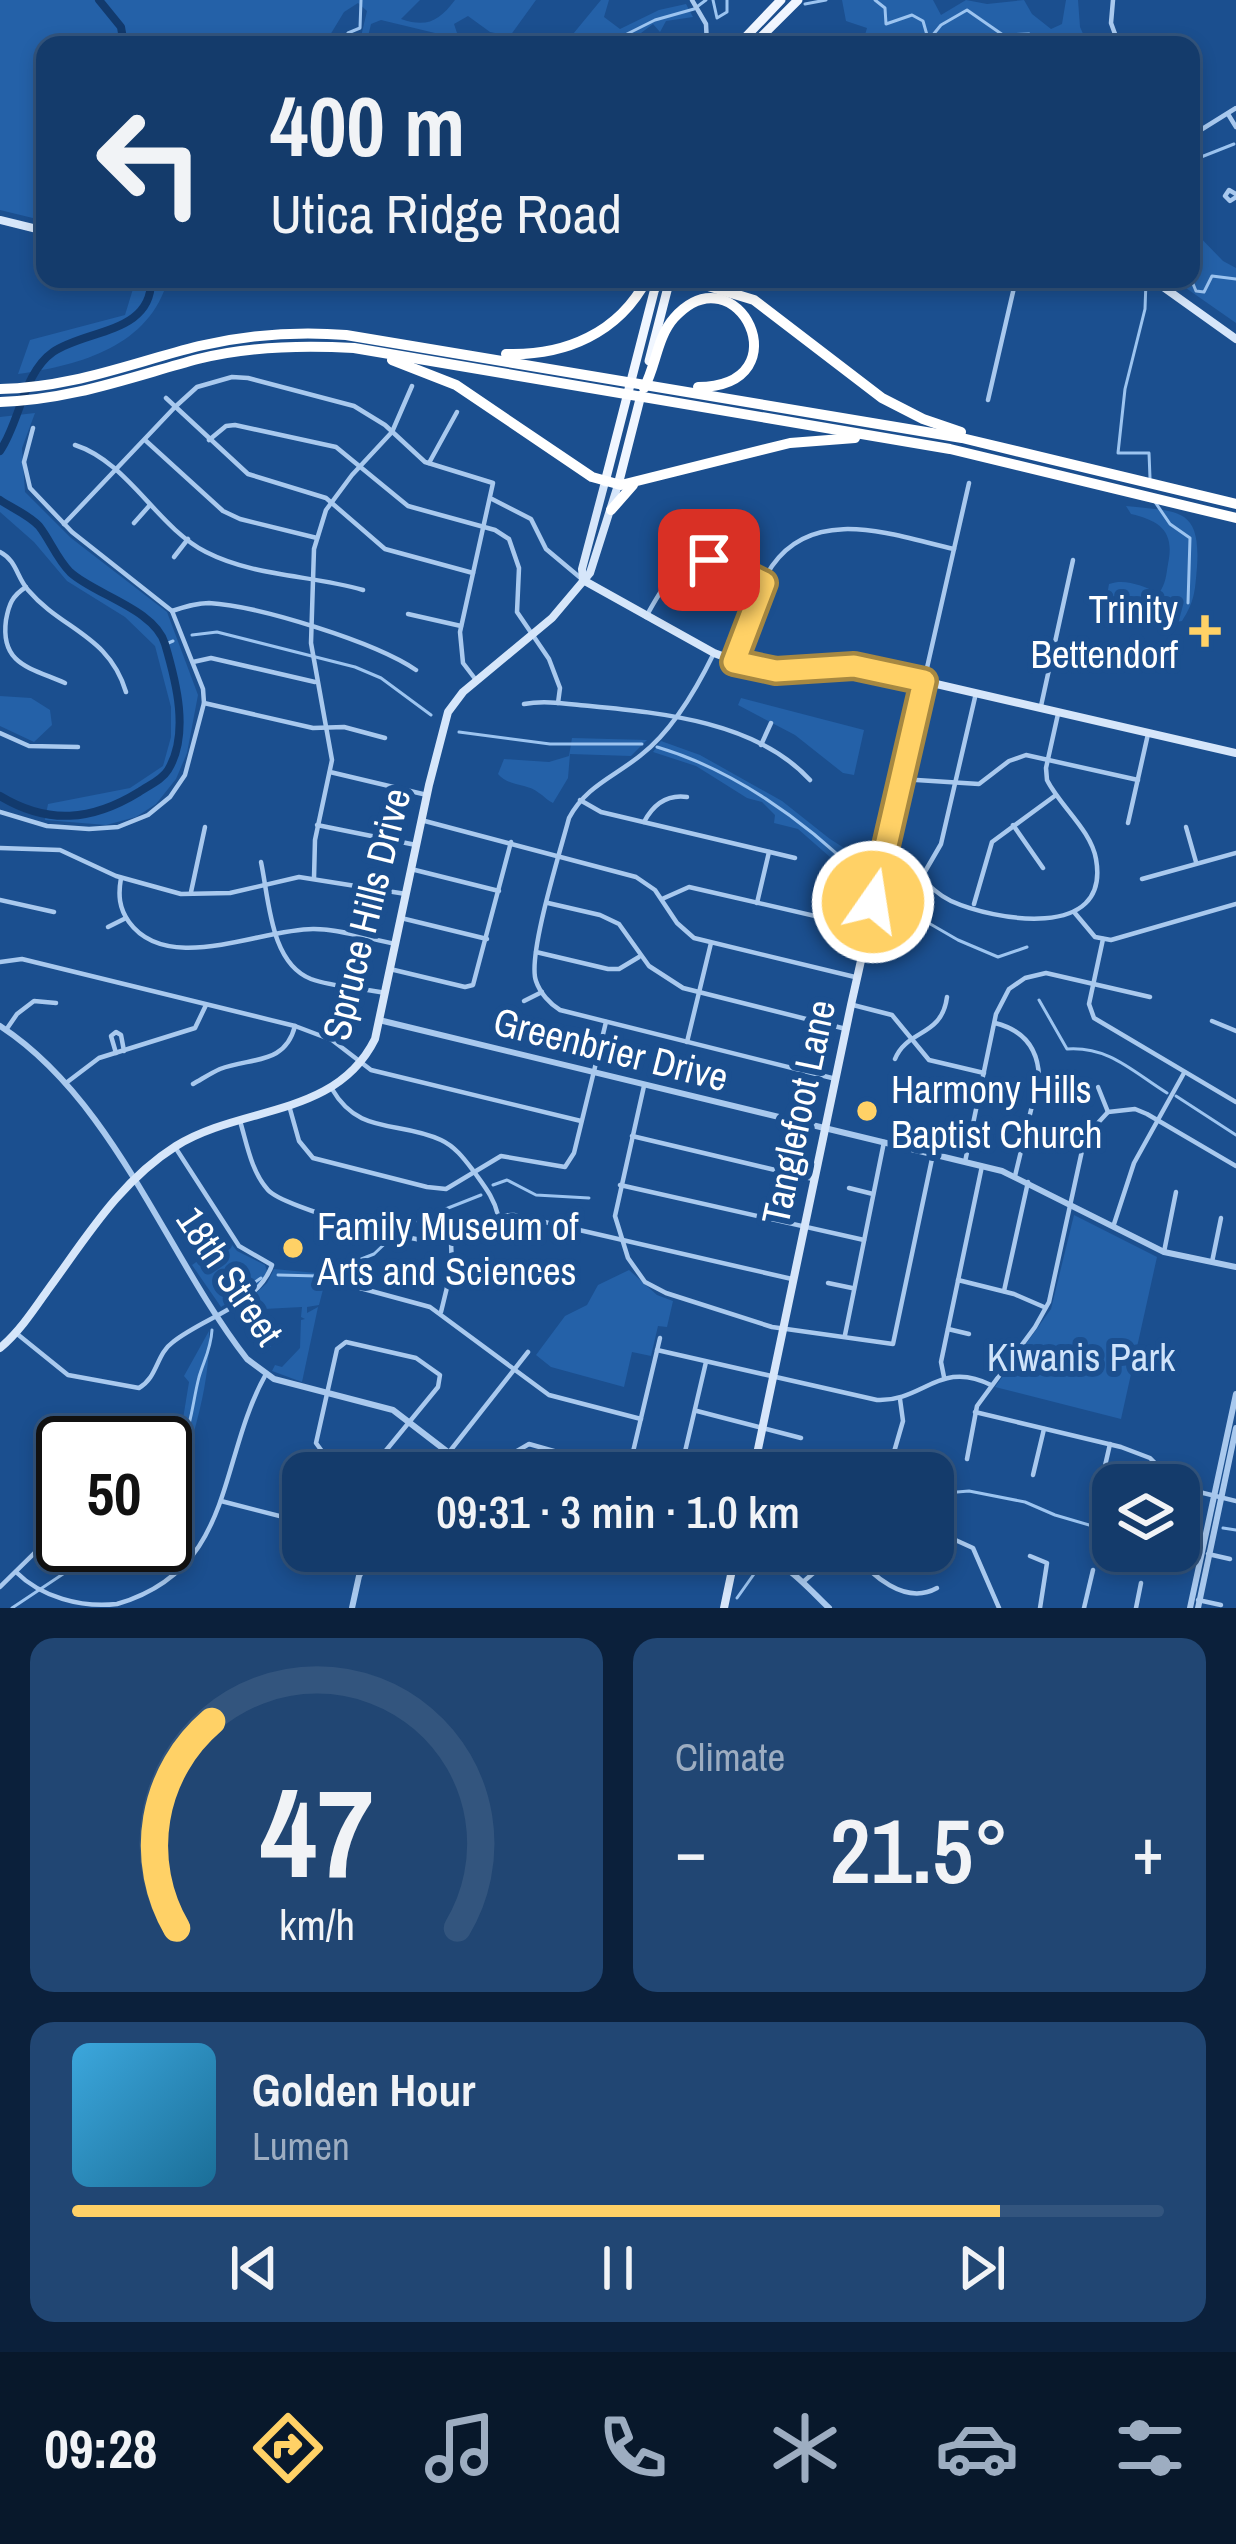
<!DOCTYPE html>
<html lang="en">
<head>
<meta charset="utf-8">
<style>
	body { margin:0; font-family:"Archivo Narrow",sans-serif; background:#214673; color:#f1f3f6; height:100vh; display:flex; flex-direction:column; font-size:45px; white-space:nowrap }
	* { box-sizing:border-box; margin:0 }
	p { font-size:39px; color:#9dadc1 }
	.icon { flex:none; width:66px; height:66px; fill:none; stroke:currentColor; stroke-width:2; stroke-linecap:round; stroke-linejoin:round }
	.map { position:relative; height:1608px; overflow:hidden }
	.sheet { display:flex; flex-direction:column; gap:30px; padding:30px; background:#0b203b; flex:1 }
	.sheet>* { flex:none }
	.top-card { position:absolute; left:36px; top:36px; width:1164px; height:252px; border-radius:24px; box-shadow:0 6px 18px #0003,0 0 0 3px #33557e; background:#143b6b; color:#f1f3f6; overflow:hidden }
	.buttons { position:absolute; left:1092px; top:1464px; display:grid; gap:24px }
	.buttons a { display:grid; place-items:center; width:108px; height:108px; border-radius:24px; background:#143b6b; box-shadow:0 6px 18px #0003,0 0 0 3px #33557e; font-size:60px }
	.speed { position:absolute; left:36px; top:1416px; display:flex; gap:24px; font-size:60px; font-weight:700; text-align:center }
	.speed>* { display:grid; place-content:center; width:156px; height:156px; border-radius:50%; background:#143b6b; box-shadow:0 6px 18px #0003,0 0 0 3px #33557e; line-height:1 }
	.speed .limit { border:6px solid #111; border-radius:18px; background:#fff; color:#111 }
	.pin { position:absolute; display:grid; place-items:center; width:102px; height:102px; color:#fff; margin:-51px; border-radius:24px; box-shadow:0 6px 18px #0006 }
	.me { position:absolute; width:132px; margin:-66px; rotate:13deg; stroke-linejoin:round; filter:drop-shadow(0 0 9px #0008) }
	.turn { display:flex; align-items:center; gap:42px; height:252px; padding:0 36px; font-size:54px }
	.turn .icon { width:156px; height:156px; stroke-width:2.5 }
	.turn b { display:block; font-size:84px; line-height:102px }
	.big { font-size:90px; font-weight:600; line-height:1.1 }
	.sheet .card { flex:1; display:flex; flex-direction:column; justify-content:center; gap:18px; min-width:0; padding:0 42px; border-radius:24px; background:#214673 }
	.sheet .dial { align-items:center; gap:0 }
	.dial svg { height:312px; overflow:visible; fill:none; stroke:#33557e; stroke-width:7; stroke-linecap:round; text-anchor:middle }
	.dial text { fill:#f1f3f6; stroke:none }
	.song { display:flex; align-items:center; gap:36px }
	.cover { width:144px; height:144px; border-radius:18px; background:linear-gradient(135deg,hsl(200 70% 55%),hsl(200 70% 35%)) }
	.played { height:12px; border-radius:6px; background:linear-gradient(90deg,#ffd166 85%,#33557e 85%) }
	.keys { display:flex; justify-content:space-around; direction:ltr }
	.heat { display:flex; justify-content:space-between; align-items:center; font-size:66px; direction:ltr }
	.sheet .tiles { flex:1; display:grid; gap:30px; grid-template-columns:1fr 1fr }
	.card:last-child { grid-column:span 2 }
	.trip { position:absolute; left:282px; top:1452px; width:672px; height:120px; border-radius:24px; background:#143b6b; box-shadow:0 6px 18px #0003,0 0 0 3px #33557e; font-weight:600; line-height:120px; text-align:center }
	.tab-bar { display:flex; height:192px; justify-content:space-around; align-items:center; background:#08182b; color:#9dadc1 }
	.tab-bar .icon { width:84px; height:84px }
	.tab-bar .selected { color:#ffd166 }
	.tab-bar b { font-size:54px; color:#f1f3f6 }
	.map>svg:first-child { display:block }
	.green { fill:#2461a8 }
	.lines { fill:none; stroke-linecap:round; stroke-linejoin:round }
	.stream { stroke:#9cc4f0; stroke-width:3 }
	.river { stroke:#123a6d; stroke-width:8 }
	.minor { stroke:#a9c9ee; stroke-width:4.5 }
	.tertiary { stroke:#a9c9ee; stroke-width:6 }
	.secondary { stroke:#d6e6fa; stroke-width:8 }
	.primary { stroke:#f0f6ff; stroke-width:9 }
	.motorway { stroke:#fff; stroke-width:10 }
	.route-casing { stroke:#a68842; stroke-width:30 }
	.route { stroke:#ffd166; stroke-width:21 }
	.poi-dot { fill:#ffd166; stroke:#1b4f8f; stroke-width:4.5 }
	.labels { text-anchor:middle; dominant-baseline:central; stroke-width:12; stroke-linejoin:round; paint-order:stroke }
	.poi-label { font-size:39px; fill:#fff; stroke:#1b4f8f; text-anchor:start }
	.street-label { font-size:39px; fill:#fff; stroke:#1b4f8f }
	.park-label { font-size:39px; fill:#cfe3fa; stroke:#1b4f8f }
</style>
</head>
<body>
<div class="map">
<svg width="1236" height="1608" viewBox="0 0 1236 1608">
	<rect width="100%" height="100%" fill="#1b4f8f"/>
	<g class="green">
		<path d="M0 0H420L401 19C427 28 439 21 455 0H536L510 36 490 32 468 16 454 24 457 33 471 37 464 40 381 20 371 24 366 45H359L367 11 358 3 344 12 324 45H45V221L0 210Z"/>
		<path d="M601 0H609L604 17 620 29 659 10 686 4 693 17 666 21 660 32 653 24 625 45H564Z"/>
		<path d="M842 0H933L941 15 966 0 987 4 1024 0 1032 14 1051 29 1062 24 1066 0H1078L1080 27 1088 45H862L867 28 846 21Z"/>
		<path d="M1191 228 1223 261 1236 268V323L1173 279H1191Z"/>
		<path d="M136 279H168C150 346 81 365 18 374L30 340 125 315Z"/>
		<path d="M35 413 22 448 25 492 71 538 167 612 198 695 187 753 176 779 156 804 136 817 106 825 45 820 48 804 130 788 163 766 171 737V707L155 646 125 617 67 581 34 542 0 512V417Z"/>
		<path d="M1126 506C1177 512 1201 506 1197 567 1195 590 1195 601 1182 621L1169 623 1170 609 1156 605 1149 610 1123 613 1117 623 1102 625 1109 584C1125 578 1143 586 1159 593 1166 583 1166 576 1168 564 1175 531 1160 521 1131 514Z"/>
		<path d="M0 696 31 698 50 710 52 725 34 742 0 726Z"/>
		<path d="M741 698 864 730 854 775 843 773 795 735 738 705Z"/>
		<path d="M572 738 647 740 631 756 570 754 568 778 553 803C548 801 544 796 539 793 527 783 509 787 498 774L504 759 549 762 569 756Z"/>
		<path d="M661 741 700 755 782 801 830 839 860 858 855 879 798 829 774 823 775 815 762 802 747 798 696 766 653 752Z"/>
		<path d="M1074 1215 1157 1257 1121 1419 995 1387 1051 1309Z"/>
		<path d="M228 1240 237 1251 265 1265 267 1271 261 1283 221 1307 192 1265Z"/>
		<path d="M274 1269 327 1274 319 1305 307 1307V1313L318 1307 302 1382 272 1371 275 1365 282 1367 300 1348 301 1320 305 1319 301 1317 302 1307 264 1309 263 1333 271 1347 261 1345 257 1336 255 1294 267 1283Z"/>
		<path d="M629 1270 657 1295 673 1301 667 1327 658 1326 651 1356 632 1352 624 1387 551 1367 536 1355 565 1316 587 1305 598 1285Z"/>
		<path d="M209 1331C211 1392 187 1452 171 1511L165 1516V1443H146L148 1438H156L160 1426 181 1431 189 1382 184 1376Z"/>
	</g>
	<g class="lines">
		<g class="stream">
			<path d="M713 0 717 18 727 12V0"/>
			<path d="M875 0 885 8 886 24 912 15 923 21 927 35 932 36 941 25 967 10 1003 35 1029 34 1032 45"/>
			<path d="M805 4 826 0"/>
			<path d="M342 45 348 33 360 28 361 0"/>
			<path d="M594 45 607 36H623L655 20 694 9 706 0"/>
			<path d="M1191 161 1234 144"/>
			<path d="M1191 279 1196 291 1204 292 1212 276 1236 279"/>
			<path d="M1146 281 1145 309 1125 389 1118 453H1149L1150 478"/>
			<path d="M1155 502 1170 524 1190 538 1188 603"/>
			<path d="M192 635 217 632 355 667 381 678 431 715"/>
			<path d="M166 644 173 641"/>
			<path d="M459 732 550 744H642"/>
			<path d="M657 747C732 769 804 820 859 875"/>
			<path d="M894 903 958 940 998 957 1027 947"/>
			<path d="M1039 1000 1067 1049C1109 1046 1133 1072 1167 1093"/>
			<path d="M1176 1096 1236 1135"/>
			<path d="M493 1185 507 1180 536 1195 589 1198"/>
			<path d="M400 1227 481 1195"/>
			<path d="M278 1275 318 1276 374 1254 393 1236"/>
			<path d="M226 1302 261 1278"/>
			<path d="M165 1469C192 1441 190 1412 199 1377 204 1360 211 1349 212 1330"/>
			<path d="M933 1494 969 1491 1025 1502 1055 1515 1113 1532"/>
			<path d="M1223 1528 1236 1530"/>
			<path d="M1179 1543 1199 1529"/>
			<path d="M737 1598 759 1567 775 1551"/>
			<path d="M12 1608 69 1570 99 1545"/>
		</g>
		<g class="river">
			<path d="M99 0 121 27 124 45"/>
			<path d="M0 451C20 422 23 373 53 352 86 329 153 334 151 279"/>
			<path d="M0 500C12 508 29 515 39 526 50 540 57 559 70 572 93 594 155 609 165 644 176 681 190 734 168 770 162 780 149 785 139 792 92 821 48 825 0 796"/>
		</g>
		<g class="minor">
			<path d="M692 0 706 24 707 45"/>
			<path d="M1113 0 1111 23 1119 45"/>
			<path d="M1228 114 1236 127"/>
			<path d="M1191 136 1236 108"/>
			<path d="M1236 194 1229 190 1225 196 1230 201 1236 197"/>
			<path d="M493 279 494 280"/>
			<path d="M166 398 248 474 326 498 385 549 473 573"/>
			<path d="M988 400 1016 279"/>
			<path d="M145 440 223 511 240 519 317 538"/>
			<path d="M209 440 226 426 235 425 336 447 408 506 495 530 509 539 519 568 517 612 549 659 560 688 558 703"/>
			<path d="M75 445C128 462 157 527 206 552 255 577 312 575 363 590"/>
			<path d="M429 463 457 412"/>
			<path d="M492 499 531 519 546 549 583 580"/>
			<path d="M134 523 150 505"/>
			<path d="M64 524 175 407 197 387 232 377 248 378 354 406 385 425 425 462 493 483 460 632 463 663 476 680"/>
			<path d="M0 552C17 561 16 576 28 590 62 630 109 635 126 692"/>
			<path d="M174 557 188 539"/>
			<path d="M26 587C12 596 9 604 6 620 0 665 31 668 65 683"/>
			<path d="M172 611C184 607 196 603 209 603 259 606 375 642 416 670"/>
			<path d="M408 614 461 626"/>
			<path d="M646 617C682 550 698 550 764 583"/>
			<path d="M714 653C697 688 672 731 641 755 614 777 586 786 569 818 561 849 527 956 536 981 540 993 550 1004 560 1010L836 1079"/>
			<path d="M193 662 211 658 315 682"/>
			<path d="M734 662C746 631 754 593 772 566 815 504 895 536 954 549"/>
			<path d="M924 681 969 483"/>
			<path d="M204 703 313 728 344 727 385 738"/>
			<path d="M524 704C545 700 568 704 590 706 663 713 757 722 810 780"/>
			<path d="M1041 706 1073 560"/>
			<path d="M0 733 29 746 78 747"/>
			<path d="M761 745 771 723"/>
			<path d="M330 772 427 795"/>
			<path d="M901 779 979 784 1009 761 1026 755 1138 780"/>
			<path d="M580 800 601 812 795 858"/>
			<path d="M0 812 47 826 89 829 118 827 148 815 170 797 185 775 204 703 203 689 172 611 72 532 30 488 24 462 33 428"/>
			<path d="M421 820 636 877 655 890 677 923 694 938 855 977"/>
			<path d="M644 822C653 805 666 794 687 797"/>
			<path d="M1128 823 1148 734"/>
			<path d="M317 825 416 845"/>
			<path d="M1013 825 1043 868"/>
			<path d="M1186 827 1196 862"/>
			<path d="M0 848 60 850 116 876 181 894 230 893 299 877 406 894"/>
			<path d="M885 850C911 859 925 889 951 901 993 920 1111 942 1096 859 1091 830 1060 806 1047 780L1046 768 1058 714"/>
			<path d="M261 862C269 899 270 963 311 979 333 987 361 988 385 993"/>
			<path d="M411 869 499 891"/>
			<path d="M923 875 941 844 976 693"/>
			<path d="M121 878C118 895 119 908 129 922 168 976 263 928 314 929 340 929 370 939 396 944"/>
			<path d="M314 878 315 840 332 760 311 643 314 549 326 510 352 475 392 432 412 386"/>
			<path d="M1142 879 1236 853"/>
			<path d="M191 892 205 827"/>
			<path d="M662 899 689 887 867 928"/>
			<path d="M0 900 54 912"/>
			<path d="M548 903 600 915 619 924 649 966 683 988 846 1029"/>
			<path d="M757 903 769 852"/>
			<path d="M974 904 992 842 1056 795"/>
			<path d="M1074 912 1095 937 1111 940 1236 904"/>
			<path d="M401 918 487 939"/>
			<path d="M108 927 126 918"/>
			<path d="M1103 939 1089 1004 1094 1018 1236 1102"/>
			<path d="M536 952 608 969H619L639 957"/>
			<path d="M0 962 22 959 295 1026 332 1040 371 1070 581 1121"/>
			<path d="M390 969 465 987 473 985 511 842"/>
			<path d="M524 1001 542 992"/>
			<path d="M853 1005 892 1015 929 1060 984 1073"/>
			<path d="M1212 1021 1236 1031"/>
			<path d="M995 1023C1023 1030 1038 1047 1039 1077L1015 1176"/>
			<path d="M6 1030 17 1014 34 1001 56 1003"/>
			<path d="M687 1042 711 943"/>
			<path d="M116 1053 111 1036 116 1032 121 1035 124 1051"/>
			<path d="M895 1059C907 1029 942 1037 947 997"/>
			<path d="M66 1083 99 1058 195 1028 206 1005"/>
			<path d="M193 1084C202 1079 211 1073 220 1069 252 1057 285 1065 295 1026"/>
			<path d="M644 1086 615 1216 628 1258 645 1282 666 1293 772 1327 893 1344 933 1154"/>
			<path d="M1098 1087 1108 1112"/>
			<path d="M332 1089C359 1136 399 1120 441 1140 456 1147 465 1160 475 1173 485 1187 494 1198 498 1215"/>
			<path d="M290 1109 299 1141 313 1158 427 1187 446 1189 501 1156 565 1167 574 1153 606 1022"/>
			<path d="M1108 1112 1135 1109 1147 1114 1236 1166"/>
			<path d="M240 1121C247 1144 251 1171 268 1190 284 1208 420 1245 446 1242 473 1239 486 1214 514 1215L792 1279"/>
			<path d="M632 1136 813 1179"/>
			<path d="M965 1162 996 1014 1009 989 1025 978 1046 973 1150 997"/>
			<path d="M620 1185 864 1240"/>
			<path d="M849 1188 873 1194"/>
			<path d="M1114 1224 1134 1163 1184 1073"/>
			<path d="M1164 1252 1176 1192"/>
			<path d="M1212 1262 1221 1218"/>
			<path d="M451 1274 483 1281"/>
			<path d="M958 1280 1014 1294 1044 1307"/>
			<path d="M828 1283 852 1288"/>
			<path d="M360 1288 430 1307 549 1395 641 1419"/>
			<path d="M1004 1291 1028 1182"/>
			<path d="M441 1312 452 1267 451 1242"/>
			<path d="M948 1329 969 1334"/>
			<path d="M16 1333 68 1375 139 1388C158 1377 156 1354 173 1342 204 1317 258 1305 272 1265L239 1246 175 1147"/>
			<path d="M845 1335 884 1142"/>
			<path d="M346 1342 416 1358 440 1375 438 1387 374 1465 324 1454 316 1443 337 1349Z"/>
			<path d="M657 1350 877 1400C923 1402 940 1359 991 1385"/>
			<path d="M944 1377 941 1362 982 1166"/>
			<path d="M697 1411 801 1438"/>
			<path d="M975 1412 1121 1447 1150 1458 1177 1485"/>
			<path d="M450 1451 528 1352"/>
			<path d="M894 1452 903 1421 900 1399"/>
			<path d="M967 1459 977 1406 1035 1327 1049 1302 1085 1137 1108 1112"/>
			<path d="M499 1473 517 1451 529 1444 575 1457 579 1461 576 1473"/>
			<path d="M628 1473 660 1338"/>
			<path d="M680 1473 706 1362"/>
			<path d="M1033 1475 1044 1429"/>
			<path d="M1179 1487 1236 1501"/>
			<path d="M1099 1492 1110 1444"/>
			<path d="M221 1501 303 1522"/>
			<path d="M937 1538H951L973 1548 999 1608"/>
			<path d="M852 1551C871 1575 905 1606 937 1588"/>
			<path d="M1208 1554 1230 1559"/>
			<path d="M1030 1556 1047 1563 1040 1608"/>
			<path d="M16 1572C41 1597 81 1608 117 1604 236 1569 217 1461 266 1374"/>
			<path d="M803 1582 839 1551"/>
			<path d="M0 1587 63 1525"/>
			<path d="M1198 1600 1221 1605"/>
			<path d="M1084 1608 1093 1570"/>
			<path d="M1136 1608 1141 1583"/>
		</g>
		<g class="tertiary">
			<path d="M379 1020 1002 1171 1164 1252 1236 1267"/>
			<path d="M0 1026C114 1100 166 1255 247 1359L274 1379 393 1410 475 1473"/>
			<path d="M433 1473 449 1453"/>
			<path d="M748 1551C784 1559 803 1583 829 1608"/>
			<path d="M352 1608 359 1576 372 1551"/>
			<path d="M1190 1608 1236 1394"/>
			<path d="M1198 1608 1236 1428"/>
		</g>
		<g class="secondary">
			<path d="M0 220 45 231"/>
			<path d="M246 279 294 284 349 279"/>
			<path d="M1152 279 1236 339"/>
			<path d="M583 579 582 569 605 482"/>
			<path d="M583 580 714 653 760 670 867 668 1236 753"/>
			<path d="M0 1348C19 1332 33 1311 47 1291 86 1238 119 1182 176 1146 242 1105 336 1118 375 1039L429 785 448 712 463 692 552 618 590 573 618 485"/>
			<path d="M753 1473 851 1005 924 681"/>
			<path d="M724 1608 736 1551"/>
		</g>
		<g class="primary">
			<path d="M738 45 781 0"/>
			<path d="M753 45 798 0"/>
			<path d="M649 361 670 279"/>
			<path d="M605 482 656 284"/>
			<path d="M618 485 641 395"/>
		</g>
		<g class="motorway">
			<path d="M685 279 754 300 882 398 923 419 961 432"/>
			<path d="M655 288 662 279"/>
			<path d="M506 354C565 356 619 333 647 279"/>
			<path d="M392 360 456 385 592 477 621 485 790 443 855 438"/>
			<path d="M644 388C656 366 657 337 674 318 737 248 805 386 698 387"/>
			<path d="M0 389C71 388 131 363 199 346 247 335 297 331 346 335L962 438 1236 504"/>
			<path d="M0 402C71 400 131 377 198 359 249 346 301 345 354 348L950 449 1236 518"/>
			<path d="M611 510 633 485"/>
		</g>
	</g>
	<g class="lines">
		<defs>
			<path id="route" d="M709 560 726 564 764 583 734 662 776 671 854 666 924 681 873 902"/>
		</defs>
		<use href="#route" class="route-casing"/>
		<use href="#route" class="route"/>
	</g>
	<g class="poi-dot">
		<path d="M1199 613h12v12h12v12h-12v12h-12v-12h-12v-12h12z"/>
		<circle cx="867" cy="1111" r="12"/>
		<circle cx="293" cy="1248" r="12"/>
	</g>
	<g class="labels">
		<g class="poi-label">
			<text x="1178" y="609" text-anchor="end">Trinity<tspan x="1178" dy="45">Bettendorf</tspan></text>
			<text x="891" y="1089">Harmony Hills<tspan x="891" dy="45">Baptist Church</tspan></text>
			<text x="317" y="1226">Family Museum of<tspan x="317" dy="45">Arts and Sciences</tspan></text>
		</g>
		<g class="street-label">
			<text transform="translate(366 914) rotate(-76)">Spruce Hills Drive</text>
			<text transform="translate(611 1049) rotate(14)">Greenbrier Drive</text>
			<text transform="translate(798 1112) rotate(-78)">Tanglefoot Lane</text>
			<text transform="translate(230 1276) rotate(56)">18th Street</text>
		</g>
		<g class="park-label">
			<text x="1081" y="1357">Kiwanis Park</text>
		</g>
	</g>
</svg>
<div class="buttons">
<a><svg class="icon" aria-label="layers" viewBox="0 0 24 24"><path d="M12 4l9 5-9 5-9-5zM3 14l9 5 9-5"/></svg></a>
</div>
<div class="speed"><div class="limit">50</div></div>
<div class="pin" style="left:709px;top:560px;background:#d93025"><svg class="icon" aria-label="arrive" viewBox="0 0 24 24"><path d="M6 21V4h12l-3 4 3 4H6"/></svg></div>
<svg class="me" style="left:873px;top:902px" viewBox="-20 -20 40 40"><circle r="17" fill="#ffd166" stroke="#fff" stroke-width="3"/><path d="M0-11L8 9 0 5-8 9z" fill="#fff"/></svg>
<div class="trip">09:31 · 3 min · 1.0 km</div>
<div class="top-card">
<div class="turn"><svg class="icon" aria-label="left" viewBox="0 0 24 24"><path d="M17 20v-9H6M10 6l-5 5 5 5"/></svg><div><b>400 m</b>Utica Ridge Road</div></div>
</div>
</div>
<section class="sheet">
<div class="tiles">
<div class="card dial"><svg viewBox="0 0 100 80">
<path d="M14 69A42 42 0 1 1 86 69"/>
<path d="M14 69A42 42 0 0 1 23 16" stroke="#ffd166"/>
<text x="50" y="56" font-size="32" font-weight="700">47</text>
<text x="50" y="72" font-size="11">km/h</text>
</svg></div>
<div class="card"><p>Climate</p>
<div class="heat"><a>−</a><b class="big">21.5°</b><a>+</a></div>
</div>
<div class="card">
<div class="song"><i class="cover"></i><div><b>Golden Hour</b><p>Lumen</p></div></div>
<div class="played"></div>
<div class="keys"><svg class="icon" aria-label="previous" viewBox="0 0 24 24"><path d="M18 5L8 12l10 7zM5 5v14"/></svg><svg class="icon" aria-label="pause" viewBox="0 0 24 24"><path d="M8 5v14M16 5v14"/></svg><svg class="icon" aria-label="next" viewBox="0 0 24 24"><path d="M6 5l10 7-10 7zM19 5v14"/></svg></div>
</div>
</div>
</section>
<nav class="tab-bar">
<b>09:28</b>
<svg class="icon selected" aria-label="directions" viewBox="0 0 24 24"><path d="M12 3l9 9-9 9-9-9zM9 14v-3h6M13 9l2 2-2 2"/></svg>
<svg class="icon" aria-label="music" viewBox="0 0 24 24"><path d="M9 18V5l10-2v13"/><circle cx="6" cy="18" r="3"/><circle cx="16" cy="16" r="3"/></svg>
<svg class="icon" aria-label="phone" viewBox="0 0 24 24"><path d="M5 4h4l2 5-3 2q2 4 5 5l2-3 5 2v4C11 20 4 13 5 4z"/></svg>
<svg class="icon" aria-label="climate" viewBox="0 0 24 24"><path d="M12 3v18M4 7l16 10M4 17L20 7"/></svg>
<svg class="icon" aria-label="car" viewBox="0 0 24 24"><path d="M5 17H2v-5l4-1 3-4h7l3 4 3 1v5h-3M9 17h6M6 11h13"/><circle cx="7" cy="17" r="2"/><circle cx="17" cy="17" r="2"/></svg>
<svg class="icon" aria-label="filters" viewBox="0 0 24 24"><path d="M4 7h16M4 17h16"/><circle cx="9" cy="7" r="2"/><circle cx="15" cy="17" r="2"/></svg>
</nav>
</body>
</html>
